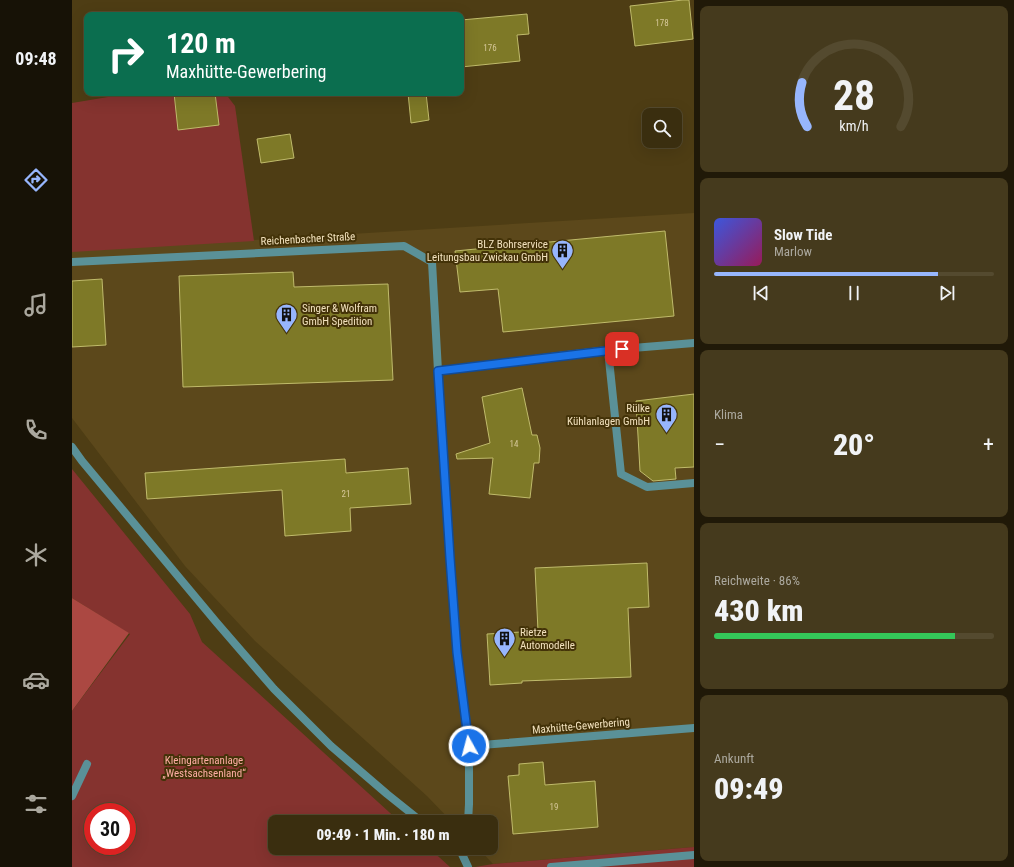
<!DOCTYPE html>
<html lang="de">
<head>
<meta charset="utf-8">
<style>
	body { margin:0; font-family:"Roboto Condensed",sans-serif; background:#453a1d; color:#f1f3f6; height:100vh; display:flex; flex-direction:column; font-size:15px; white-space:nowrap }
	* { box-sizing:border-box; margin:0 }
	p { font-size:13px; color:#aba89e }
	.icon { flex:none; width:22px; height:22px; fill:none; stroke:currentColor; stroke-width:2; stroke-linecap:round; stroke-linejoin:round }
	.map { position:relative; flex:1; overflow:hidden }
	.panel { display:flex; flex-direction:column; gap:6px; padding:6px; background:#201908; width:320px }
	.panel>* { flex:none }
	.guide { position:absolute; left:12px; top:12px; width:380px; height:84px; border-radius:8px; box-shadow:0 4px 16px #0002,0 0 0 1px #544a2f; background:#0b6e4f; color:#fff; overflow:hidden }
	.fabs { position:absolute; left:570px; top:108px; display:grid; gap:8px }
	.fabs a { display:grid; place-items:center; width:40px; height:40px; border-radius:8px; background:#3a2e0f; box-shadow:0 4px 16px #0002,0 0 0 1px #544a2f; font-size:20px }
	.speed { position:absolute; left:12px; top:803px; display:flex; gap:8px; font-size:20px; font-weight:700; text-align:center }
	.speed>* { display:grid; place-content:center; width:52px; height:52px; border-radius:50%; background:#3a2e0f; box-shadow:0 4px 16px #0002,0 0 0 1px #544a2f; line-height:1 }
	.speed .limit { border:6px solid #d22; background:#fff; color:#111 }
	.pin { position:absolute; display:grid; place-items:center; width:34px; height:34px; color:#fff; margin:-17px; border-radius:8px; box-shadow:0 2px 6px #0006 }
	.me { position:absolute; width:44px; margin:-22px; rotate:353deg; stroke-linejoin:round; filter:drop-shadow(0 0 3px #0008) }
	.turn { display:flex; align-items:center; gap:14px; height:84px; padding:0 16px; font-size:18px }
	.turn .icon { width:52px; height:52px; stroke-width:2.5 }
	.turn b { display:block; font-size:28px; line-height:34px }
	.big { font-size:30px; font-weight:800; line-height:1.1 }
	.panel .widget { flex:1; display:flex; flex-direction:column; justify-content:center; gap:6px; min-width:0; padding:0 14px; border-radius:8px; background:#453a1d }
	.panel .dial { align-items:center; gap:0 }
	.dial svg { height:104px; overflow:visible; fill:none; stroke:#544a2f; stroke-width:7; stroke-linecap:round; text-anchor:middle }
	.dial text { fill:#f1f3f6; stroke:none }
	.song { display:flex; align-items:center; gap:12px }
	.cover { width:48px; height:48px; border-radius:6px; background:linear-gradient(135deg,hsl(230 70% 55%),hsl(330 70% 35%)) }
	.played { height:4px; border-radius:2px; background:linear-gradient(90deg,#97b6fd 80%,#544a2f 80%) }
	.keys { display:flex; justify-content:space-around; direction:ltr }
	.heat { display:flex; justify-content:space-between; align-items:center; font-size:22px; direction:ltr }
	.charge { height:6px; border-radius:3px; background:linear-gradient(90deg,#34c759 86%,#544a2f 0) }
	.trip { position:absolute; left:196px; top:815px; width:230px; height:40px; border-radius:8px; background:#3a2e0f; box-shadow:0 4px 16px #0002,0 0 0 1px #544a2f; font-weight:800; line-height:40px; text-align:center }
	main { display:flex; flex:1; min-height:0 }
	.dock { display:flex; flex-direction:column; width:72px; justify-content:space-around; align-items:center; background:#171206; color:#aba89e }
	.dock .icon { width:28px; height:28px }
	.dock .current { color:#97b6fd }
	.dock b { font-size:18px; color:#f1f3f6 }
	.map>svg:first-child { display:block }
	.built { fill:#5c481b }
	.green { fill:#85332f; fill-rule:evenodd }
	.forest { fill:#ab4842 }
	.building { fill:#7e7927; stroke:#c0bb6b }
	.lines { fill:none; stroke-linecap:round; stroke-linejoin:round }
	.service { stroke:#5a9198; stroke-width:8 }
	.minor { stroke:#5a9198; stroke-width:8 }
	.route-casing { stroke:#114b97; stroke-width:10 }
	.route { stroke:#1a73e8; stroke-width:7 }
	.labels { text-anchor:middle; dominant-baseline:central; stroke-width:4; stroke-linejoin:round; paint-order:stroke }
	.number-label { font-size:9px; fill:#d5c798 }
	.street-label { font-size:11px; fill:#f2e1bd; stroke:#433208 }
	.poi-label { font-size:11px; fill:#f2e1bd; stroke:#433208; text-anchor:end }
	.park-label { font-size:11px; fill:#feada4; stroke:#433208 }
</style>
</head>
<body>
<main>
<nav class="dock">
<b>09:48</b>
<svg class="icon current" aria-label="directions" viewBox="0 0 24 24"><path d="M12 3l9 9-9 9-9-9zM9 14v-3h6M13 9l2 2-2 2"/></svg>
<svg class="icon" aria-label="music" viewBox="0 0 24 24"><path d="M9 18V5l10-2v13"/><circle cx="6" cy="18" r="3"/><circle cx="16" cy="16" r="3"/></svg>
<svg class="icon" aria-label="phone" viewBox="0 0 24 24"><path d="M5 4h4l2 5-3 2q2 4 5 5l2-3 5 2v4C11 20 4 13 5 4z"/></svg>
<svg class="icon" aria-label="climate" viewBox="0 0 24 24"><path d="M12 3v18M4 7l16 10M4 17L20 7"/></svg>
<svg class="icon" aria-label="car" viewBox="0 0 24 24"><path d="M5 17H2v-5l4-1 3-4h7l3 4 3 1v5h-3M9 17h6M6 11h13"/><circle cx="7" cy="17" r="2"/><circle cx="17" cy="17" r="2"/></svg>
<svg class="icon" aria-label="filters" viewBox="0 0 24 24"><path d="M4 7h16M4 17h16"/><circle cx="9" cy="7" r="2"/><circle cx="15" cy="17" r="2"/></svg>
</nav>
<div class="map">
<svg width="622" height="867" viewBox="0 0 622 867">
	<rect width="100%" height="100%" fill="#4e3d14"/>
	<path class="built" d="M622 213V847L421 864 406 848H419V822H380L355 796 183 641 113 566 0 418V251Z"/>
	<g class="green">
		<path d="M60 93H153L163 106 182 241 0 252V103Z"/>
		<path d="M0 469 118 614 130 642 328 822H203V848H357L378 867H0V711L58 634 0 598ZM21 812H55V846H21Z"/>
		<path d="M622 847V867H403L421 864Z"/>
	</g>
	<path class="forest" d="M0 598 57 633 0 711Z"/>
	<g class="building">
		<path d="M611 0H617L621 39 563 46 558 6Z"/>
		<path d="M455 14 457 34 445 35 448 61 389 67V20Z"/>
		<path d="M102 93H143L147 125 106 130Z"/>
		<path d="M336 93H354L357 120 339 123Z"/>
		<path d="M218 134 222 158 189 163 185 139Z"/>
		<path d="M593 231 602 316 431 332 426 289 388 292 383 251Z"/>
		<path d="M221 272 222 287 316 284 321 380 111 387 107 276Z"/>
		<path d="M30 279 34 345 0 347V281Z"/>
		<path d="M450 388 460 435H465L468 448 467 463H462L458 498 417 494 421 458 385 459 384 454 418 443 410 397Z"/>
		<path d="M622 394V467L603 468 604 479 581 481 568 471 564 401Z"/>
		<path d="M273 459 274 473 336 468 339 504 278 508 279 531 213 536 210 490 75 499 73 473Z"/>
		<path d="M575 563 577 607 556 608 559 677 450 681V683L418 685 415 634 466 631 463 568Z"/>
		<path d="M471 762 473 785 523 781 526 827 441 834 436 776 447 775V764Z"/>
	</g>
	<g class="lines">
		<g class="service">
			<path d="M0 262 332 246 360 262 366 371"/>
			<path d="M536 350 549 474 575 487 622 483"/>
			<path d="M0 447 10 461 145 623 202 689 259 746 315 794 350 822"/>
			<path d="M0 796 15 764"/>
			<path d="M383 848 389 852 396 867"/>
			<path d="M479 867 622 855"/>
		</g>
		<g class="minor">
			<path d="M397 746 385 652 378 558 366 371 536 350 622 343"/>
			<path d="M396 822 397 804V746L622 728"/>
			<path d="M389 852 390 848"/>
		</g>
	</g>
	<g class="lines">
		<defs>
			<path id="route" d="M397 746 385 652 378 558 366 371 550 349"/>
		</defs>
		<use href="#route" class="route-casing"/>
		<use href="#route" class="route"/>
	</g>
	<defs>
		<symbol id="building-pin" viewBox="-11 -11 22 30"><path d="M0 17L-7.5 6A9.5 9.5 0 1 1 7.5 6Z" fill="#97b6fd" stroke="#433208"/><path d="M-4-6H4V6H1V3H-1V6H-4ZM-2.5-4.3h1.7v1.8h-1.7ZM.8-4.3h1.7v1.8H.8ZM-2.5-1h1.7V.8h-1.7ZM.8-1h1.7V.8H.8Z" fill="#111"/></symbol>
	</defs>
	<g fill-rule="evenodd">
		<use href="#building-pin" x="478" y="238" width="25" height="34"/>
		<use href="#building-pin" x="202" y="302" width="25" height="34"/>
		<use href="#building-pin" x="582" y="402" width="25" height="34"/>
		<use href="#building-pin" x="420" y="626" width="25" height="34"/>
	</g>
	<g class="labels">
		<g class="number-label">
			<text x="590" y="23">178</text>
			<text x="418" y="48">176</text>
			<text x="442" y="444">14</text>
			<text x="274" y="494">21</text>
			<text x="482" y="807">19</text>
		</g>
		<g class="street-label">
			<text transform="translate(236 239) rotate(-3)">Reichenbacher Straße</text>
			<text transform="translate(509 726) rotate(-5)">Maxhütte-Gewerbering</text>
		</g>
		<g class="poi-label">
			<text x="476" y="244">BLZ Bohrservice<tspan x="476" dy="13">Leitungsbau Zwickau GmbH</tspan></text>
			<text x="230" y="308" text-anchor="start">Singer &amp; Wolfram<tspan x="230" dy="13">GmbH Spedition</tspan></text>
			<text x="578" y="408">Rülke<tspan x="578" dy="13">Kühlanlagen GmbH</tspan></text>
			<text x="448" y="632" text-anchor="start">Rietze<tspan x="448" dy="13">Automodelle</tspan></text>
		</g>
		<g class="park-label">
			<text x="132" y="760">Kleingartenanlage<tspan x="132" dy="13">„Westsachsenland“</tspan></text>
		</g>
	</g>
</svg>
<div class="fabs">
<a><svg class="icon" aria-label="search" viewBox="0 0 24 24"><circle cx="10" cy="10" r="6"/><path d="M15 15l6 6"/></svg></a>
</div>
<div class="speed"><div class="limit">30</div></div>
<div class="pin" style="left:550px;top:349px;background:#d93025"><svg class="icon" aria-label="arrive" viewBox="0 0 24 24"><path d="M6 21V4h12l-3 4 3 4H6"/></svg></div>
<svg class="me" style="left:397px;top:746px" viewBox="-20 -20 40 40"><circle r="17" fill="#1a73e8" stroke="#fff" stroke-width="3"/><path d="M0-11L8 9 0 5-8 9z" fill="#fff"/></svg>
<div class="trip">09:49 · 1 Min. · 180 m</div>
<div class="guide">
<div class="turn"><svg class="icon" aria-label="right" viewBox="0 0 24 24"><path d="M7 20v-9h11M14 6l5 5-5 5"/></svg><div><b>120 m</b>Maxhütte-Gewerbering</div></div>
</div>
</div>
<section class="panel">
<div class="widget dial"><svg viewBox="0 0 100 80">
<path d="M14 69A42 42 0 1 1 86 69"/>
<path d="M14 69A42 42 0 0 1 10 35" stroke="#97b6fd"/>
<text x="50" y="56" font-size="32" font-weight="700">28</text>
<text x="50" y="72" font-size="11">km/h</text>
</svg></div>
<div class="widget">
<div class="song"><i class="cover"></i><div><b>Slow Tide</b><p>Marlow</p></div></div>
<div class="played"></div>
<div class="keys"><svg class="icon" aria-label="previous" viewBox="0 0 24 24"><path d="M18 5L8 12l10 7zM5 5v14"/></svg><svg class="icon" aria-label="pause" viewBox="0 0 24 24"><path d="M8 5v14M16 5v14"/></svg><svg class="icon" aria-label="next" viewBox="0 0 24 24"><path d="M6 5l10 7-10 7zM19 5v14"/></svg></div>
</div>
<div class="widget"><p>Klima</p>
<div class="heat"><a>−</a><b class="big">20°</b><a>+</a></div>
</div>
<div class="widget"><p>Reichweite · 86%</p><b class="big">430 km</b><div class="charge"></div></div>
<div class="widget"><p>Ankunft</p><b class="big">09:49</b></div>
</section>
</main>
</body>
</html>
